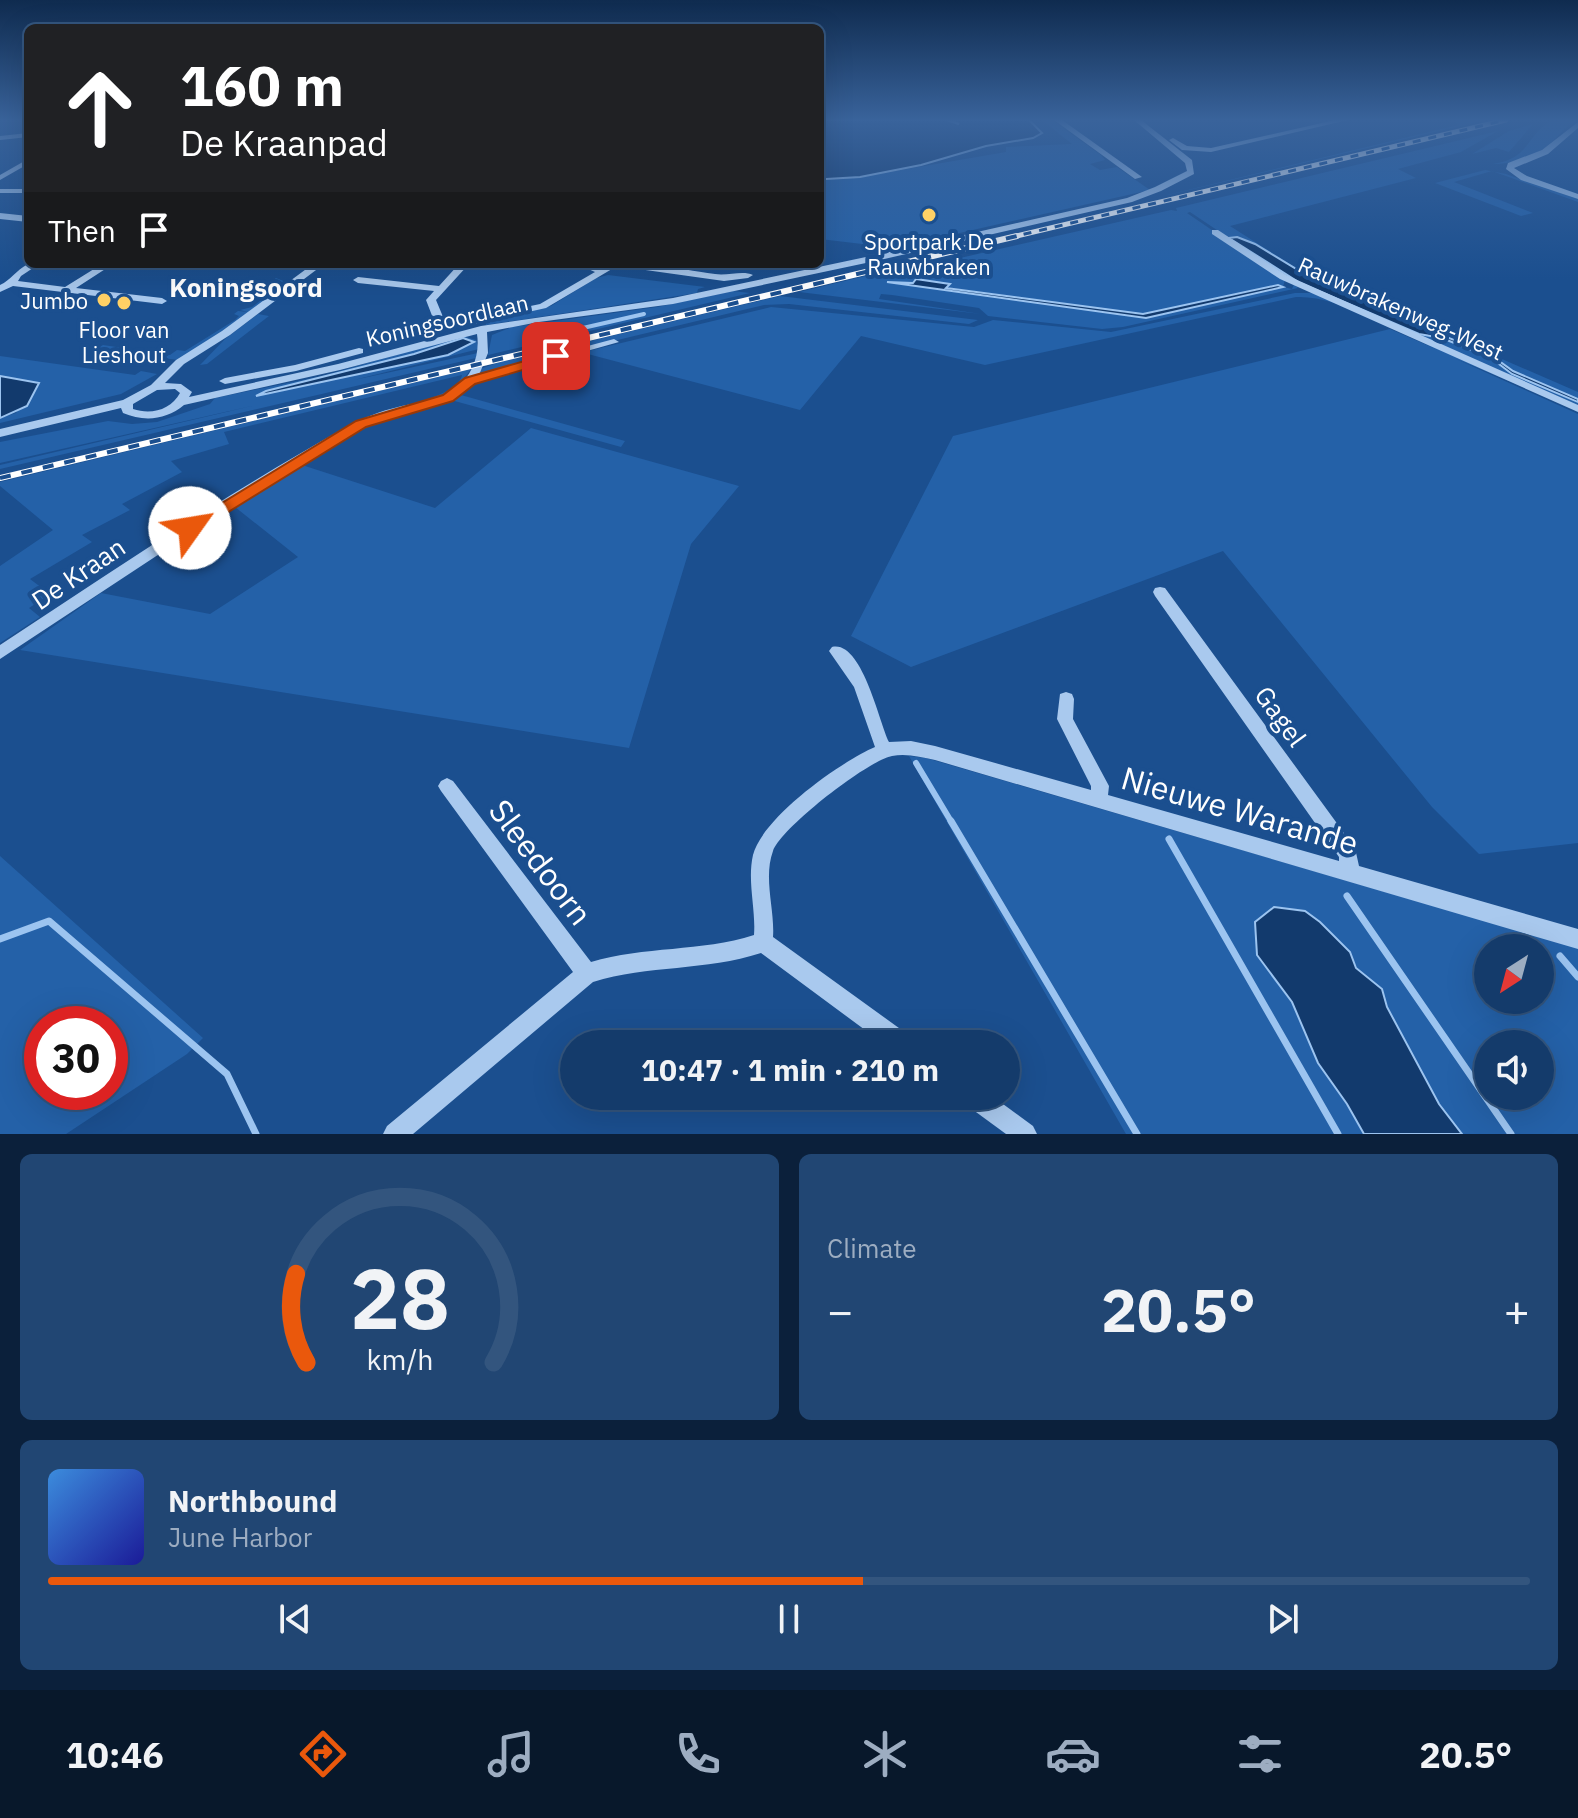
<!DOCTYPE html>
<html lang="en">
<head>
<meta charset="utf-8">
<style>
	body { margin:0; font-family:"IBM Plex Sans",sans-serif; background:#214673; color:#f1f3f6; height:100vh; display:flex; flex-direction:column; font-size:30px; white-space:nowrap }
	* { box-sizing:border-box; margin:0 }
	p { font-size:26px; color:#9dadc1 }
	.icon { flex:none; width:44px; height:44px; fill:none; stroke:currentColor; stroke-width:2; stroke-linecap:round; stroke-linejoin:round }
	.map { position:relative; height:1134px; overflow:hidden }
	.drawer { display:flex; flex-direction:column; gap:20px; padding:20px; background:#0b203b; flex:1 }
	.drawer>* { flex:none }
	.top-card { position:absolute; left:24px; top:24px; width:800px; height:244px; border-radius:12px; box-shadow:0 8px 32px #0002,0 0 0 2px #33557e; background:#202124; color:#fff; overflow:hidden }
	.needle { width:52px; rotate:216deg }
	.controls { position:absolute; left:1474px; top:934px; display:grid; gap:16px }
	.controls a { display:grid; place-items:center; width:80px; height:80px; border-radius:50%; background:#143b6b; box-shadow:0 8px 32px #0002,0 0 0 2px #33557e; font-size:40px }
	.speed { position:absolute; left:24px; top:1006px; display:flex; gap:16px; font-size:40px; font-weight:700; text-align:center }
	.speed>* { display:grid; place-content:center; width:104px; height:104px; border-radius:50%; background:#143b6b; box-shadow:0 8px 32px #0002,0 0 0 2px #33557e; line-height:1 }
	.speed .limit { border:12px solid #d22; background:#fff; color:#111 }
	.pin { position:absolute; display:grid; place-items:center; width:68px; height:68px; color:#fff; margin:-34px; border-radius:16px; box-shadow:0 4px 12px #0006 }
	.me { position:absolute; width:88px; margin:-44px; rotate:58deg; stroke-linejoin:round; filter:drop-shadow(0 0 6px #0008) }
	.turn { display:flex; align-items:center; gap:28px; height:168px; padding:0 24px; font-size:36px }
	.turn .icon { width:104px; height:104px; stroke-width:2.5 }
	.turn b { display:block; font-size:56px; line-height:68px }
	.then { display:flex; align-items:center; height:76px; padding:0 24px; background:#0003; gap:16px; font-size:30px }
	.big { font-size:60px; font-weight:700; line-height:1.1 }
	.drawer .card { flex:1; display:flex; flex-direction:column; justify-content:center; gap:12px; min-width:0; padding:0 28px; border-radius:12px; background:#214673 }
	.drawer .dial { align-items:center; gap:0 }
	.dial svg { height:208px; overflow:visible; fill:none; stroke:#33557e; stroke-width:7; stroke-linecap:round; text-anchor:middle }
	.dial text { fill:#f1f3f6; stroke:none }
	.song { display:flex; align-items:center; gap:24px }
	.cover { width:96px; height:96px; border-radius:12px; background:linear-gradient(135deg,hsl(210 70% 55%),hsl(240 70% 35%)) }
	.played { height:8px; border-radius:4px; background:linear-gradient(90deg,#ea580c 55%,#33557e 55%) }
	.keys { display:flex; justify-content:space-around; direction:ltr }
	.heat { display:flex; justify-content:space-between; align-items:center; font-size:44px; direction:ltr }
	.drawer .tiles { flex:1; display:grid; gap:20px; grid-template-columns:1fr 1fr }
	.card:last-child { grid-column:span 2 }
	.trip { position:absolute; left:560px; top:1030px; width:460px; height:80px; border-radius:40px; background:#143b6b; box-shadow:0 8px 32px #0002,0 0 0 2px #33557e; font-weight:700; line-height:80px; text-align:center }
	.menu { display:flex; height:128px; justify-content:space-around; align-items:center; background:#08182b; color:#9dadc1 }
	.menu .icon { width:56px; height:56px }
	.menu .selected { color:#ea580c }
	.menu b { font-size:36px; color:#f1f3f6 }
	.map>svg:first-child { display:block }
	.green { fill:#2461a8; fill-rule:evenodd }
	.water { fill:#123a6d; stroke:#9cc4f0; stroke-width:2 }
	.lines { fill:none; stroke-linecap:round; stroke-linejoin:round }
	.stream-far2 { stroke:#9cc4f0; stroke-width:4 }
	.stream-far1 { stroke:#9cc4f0; stroke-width:6 }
	.stream { stroke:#9cc4f0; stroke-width:7 }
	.minor { fill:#a9c9ee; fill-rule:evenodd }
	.rail-far1-casing { stroke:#fff; stroke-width:5 }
	.rail-casing { stroke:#fff; stroke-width:6 }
	.rail-far1 { stroke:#1b4f8f; stroke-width:3; stroke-dasharray:8; stroke-linecap:butt }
	.rail { stroke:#1b4f8f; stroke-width:4; stroke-dasharray:11; stroke-linecap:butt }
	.route { fill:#ea580c; stroke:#983908; stroke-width:2 }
	.poi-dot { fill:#ffd166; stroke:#1b4f8f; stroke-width:3 }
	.labels { text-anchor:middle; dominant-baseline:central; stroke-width:8; stroke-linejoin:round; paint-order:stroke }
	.far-poi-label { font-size:22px; fill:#fff; stroke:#1b4f8f }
	.far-street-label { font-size:22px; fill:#fff; stroke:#1b4f8f }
	.far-quarter-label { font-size:26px; font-weight:bold; fill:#fff; stroke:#1b4f8f }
	.street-label { font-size:26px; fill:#fff; stroke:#1b4f8f }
	.near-street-label { font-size:32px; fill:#fff; stroke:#1b4f8f }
</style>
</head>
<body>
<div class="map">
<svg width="1578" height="1134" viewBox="0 0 1578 1134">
	<rect width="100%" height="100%" fill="#1b4f8f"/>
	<g class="green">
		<path d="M1042 120H1052L1101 155 1105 160 1090 164 1100 170 1117 167 1150 190 911 244 904 249 887 253 879 246 820 239V178L860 177 1006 152V147L1072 144Z"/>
		<path d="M1454 120H1486L1168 195H1167L1458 125Z"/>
		<path d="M1553 120 1578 121C1566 125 1562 133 1553 141 1539 155 1513 165 1493 164 1532 158 1525 134 1553 120Z"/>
		<path d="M1533 124 1509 152 1496 148 1472 154 1509 131Z"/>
		<path d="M1498 131 1461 152 1398 169 1416 178 1230 226 1304 273 1578 392V399L1515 372 1488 353 1426 329 1303 273 1255 244 1237 237 1230 238 1300 283 1419 334 1442 338 1491 358 1512 374 1578 402V406L1290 279 1190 212 1187 213 1285 280 1283 287 1292 289 1294 284 1298 288 1123 327 1102 329 988 316 979 308 892 295 881 294 879 299 981 314 799 292 911 265 916 268 1171 210 1177 211 1176 208ZM916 279 950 284 937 286 1143 314 1278 285 1283 287 1146 318 887 282 924 284 915 282Z"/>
		<path d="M1485 170 1506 174 1578 199V202L1492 171 1454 182 1533 213 1521 216 1435 183Z"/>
		<path d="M608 275 705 287 698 289 697 293 486 325 485 321 551 306 596 278Z"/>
		<path d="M276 278 288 283 232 325 178 360 96 349 103 345 170 355 177 350 185 351 235 320 239 316 234 314 238 311 248 312 240 310 252 307 276 289 266 285Z"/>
		<path d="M733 291 750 293 488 355 492 335 512 327 657 307Z"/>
		<path d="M1295 293H1314L1578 410 1454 358 1578 414V843L1479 854 1432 807 1223 551 911 667 851 636 953 436 1390 329 1443 352C1401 333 1340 295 1296 297L985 365 861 336 800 410 584 353 488 380 517 368 771 307 974 327 993 320 1111 332Z"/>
		<path d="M780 296 978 320 969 324 789 304 764 305 513 365 482 377 478 375 480 369 497 363Z"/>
		<path d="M258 314 269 316 207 364 200 365 225 339Z"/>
		<path d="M462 336 476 340 479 349 354 380 478 353 476 358 0 469V465L265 403 0 463V442L108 421 132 424 157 422 210 404 215 398 322 376ZM463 338 448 355 257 396 414 354Z"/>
		<path d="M0 356 135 375 141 371 157 374 121 394 0 423V418L16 413 38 383 0 376Z"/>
		<path d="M471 369C448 403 424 397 390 411 363 422 336 436 309 448 327 438 345 426 364 418 386 408 458 399 462 375L224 432 229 444 171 461 182 472 122 504 130 510 82 535 92 542 30 579 50 594 29 608 40 617 0 643V566L53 530 0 486V482Z"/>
		<path d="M461 395 625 441 621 447 451 400Z"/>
		<path d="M531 428 739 486 691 544 629 748 20 650 101 593 210 614 298 557 235 507 302 465 435 508Z"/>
		<path d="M909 756 926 758 1578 948V1134H1462L1439 1104 1387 1007 1382 989 1355 968 1350 952 1305 911 1257 955 1292 1002 1318 1063 1347 1104 1364 1134H1126ZM1488 948H1540V1000H1488ZM1488 1044H1540V1096H1488Z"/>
		<path d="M0 856 203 1038 187 1054 66 1134H0ZM110 1024V1092H42V1024Z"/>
	</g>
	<g class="water">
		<path d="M820 120H946L959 124 952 120H1029L1042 133 1033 138 986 146 921 165 860 177 826 179 820 178Z"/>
		<path d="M1237 237 1255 244 1303 273 1426 329 1488 353 1513 371 1578 399V402L1512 374 1491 358 1442 338 1419 334 1300 283 1229 238Z"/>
		<path d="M916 279 950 284 946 288 1143 314 1278 285 1283 287 1146 318 887 282 913 283Z"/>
		<path d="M463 338 474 342 448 355 256 396 266 391 414 354Z"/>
		<path d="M0 376 39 383 27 406 0 418Z"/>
		<path d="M1274 907 1305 911 1320 922 1350 952 1356 968 1382 989 1387 1007 1439 1104 1462 1134H1364L1347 1104 1318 1063 1292 1002 1257 955 1255 922Z"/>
	</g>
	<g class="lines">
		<path class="stream-far2" d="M548 336 644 314"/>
		<path class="stream-far1" d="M916 763 952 823"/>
		<g class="stream">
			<path d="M951 821 1137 1134"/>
			<path d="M1169 839 1338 1134"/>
			<path d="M1347 896 1511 1134"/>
			<path d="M0 939 49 921 227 1074 256 1134"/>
			<path d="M1560 956 1578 977"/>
		</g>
		<g class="minor">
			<path d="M1054 120H1062L1142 177 1135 179Z"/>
			<path d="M1134 120H1141L1192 160 1194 174 1161 191 1132 202 880 260 673 304 539 322 487 332 488 353 479 375 614 339 619 342 473 383 466 391 452 400 389 417 354 433 217 516 0 659V645C114 570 227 493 347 427 363 418 380 411 398 407 418 402 439 401 456 388 473 375 480 354 477 334L340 370 184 405C166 420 144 422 123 413L121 408 0 437V429L123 400 151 385 176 360 222 331 313 264H324L230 335 184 364 165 383 181 384 192 392 189 397 338 364 481 326 673 298 880 254 1127 198 1155 187 1187 171 1185 163ZM175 389 180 393C171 410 151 415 133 409V404L157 390Z"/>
			<path d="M1335 120H1348L1211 152 1182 150 1169 140 1173 138 1187 146 1211 148Z"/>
			<path d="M1578 122V128L1548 154 1514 168 1527 176 1578 194V199L1521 180 1506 169 1508 163 1542 150Z"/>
			<path d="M28 133V137L0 140V136Z"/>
			<path d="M28 159V164L0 180V175Z"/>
			<rect x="0" y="189" width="28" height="4"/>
			<path d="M0 213 28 216V222L0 219Z"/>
			<path d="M1212 230H1218L1286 275 1578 405V412L1280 279 1212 234Z"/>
			<path d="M28 264H39L21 276 18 281 65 287 102 264H113L76 288 162 298 167 301 162 304 13 286 0 292V285C11 280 15 271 28 264Z"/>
			<path d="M459 264H469L436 300 446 324 540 304 595 272 577 264H591L601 268C621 256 691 271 715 274 728 276 743 270 753 275L748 278 724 281 617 266 546 308 433 333 428 330 436 326 426 300 434 291 358 283 353 280 358 277 439 286Z"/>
			<path d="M359 348 363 349V353L296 371 225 384 219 381 225 378 295 365Z"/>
			<path d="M1160 587 1165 588 1355 848 1359 866 1578 929V949L935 760C921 757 906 753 892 756 867 761 781 828 773 851 763 878 775 910 773 937L910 1036 913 1044H884L761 953C706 971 648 965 593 982L413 1134H383L387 1126 573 972 441 791 438 786 441 781 447 778 453 781 591 962C644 946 701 952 754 935 756 909 747 881 753 855 762 818 840 762 875 747L854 687 829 651 832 647C862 640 879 722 889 742L911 741 935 746 1091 790V786L1057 719 1060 694 1066 692 1072 694 1074 699 1073 719 1109 786 1108 795 1339 861V857L1155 596 1153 592 1155 588Z"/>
			<path d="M962 1096H992L1033 1126 1037 1134H1006L965 1104Z"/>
		</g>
		<defs>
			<path id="rail-far1" d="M1008 238 1506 120"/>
			<path id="rail" d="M0 478 1017 236"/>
		</defs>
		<use href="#rail-far1" class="rail-far1-casing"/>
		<use href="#rail" class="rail-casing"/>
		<use href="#rail-far1" class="rail-far1"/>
		<use href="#rail" class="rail"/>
	</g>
	<linearGradient id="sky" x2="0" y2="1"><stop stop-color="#0f2b4f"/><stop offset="0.43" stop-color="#39639b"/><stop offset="1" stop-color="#39639b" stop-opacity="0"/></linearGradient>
	<rect width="1578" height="279" fill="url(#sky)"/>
	<path class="route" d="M556 352 560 353V359L475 384 453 401 366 427 196 532H184L181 528 356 421 443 395 465 378Z"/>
	<g class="poi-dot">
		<circle cx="929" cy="215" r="8"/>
		<circle cx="104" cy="300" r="8"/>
		<circle cx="124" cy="303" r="8"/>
	</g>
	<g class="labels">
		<g class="far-poi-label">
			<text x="929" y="241">Sportpark De<tspan x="929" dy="25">Rauwbraken</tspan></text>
			<text x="88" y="300" text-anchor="end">Jumbo</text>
			<text x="124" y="329">Floor van<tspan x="124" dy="25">Lieshout</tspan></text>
		</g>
		<g class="far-street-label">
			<text transform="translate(1401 308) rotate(24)">Rauwbrakenweg-West</text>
			<text transform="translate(447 320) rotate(-13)">Koningsoordlaan</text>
		</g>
		<g class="far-quarter-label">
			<text x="246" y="287">Koningsoord</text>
		</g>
		<g class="street-label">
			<text transform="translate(78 573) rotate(-34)">De Kraan</text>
			<text transform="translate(1281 716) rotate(54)">Gagel</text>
		</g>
		<g class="near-street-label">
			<text transform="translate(1240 810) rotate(16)">Nieuwe Warande</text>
			<text transform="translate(541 862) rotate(53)">Sleedoorn</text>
		</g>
	</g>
</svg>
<div class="controls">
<a><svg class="needle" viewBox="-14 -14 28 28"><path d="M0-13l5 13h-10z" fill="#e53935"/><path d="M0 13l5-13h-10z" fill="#9dadc1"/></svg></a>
<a><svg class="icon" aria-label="sound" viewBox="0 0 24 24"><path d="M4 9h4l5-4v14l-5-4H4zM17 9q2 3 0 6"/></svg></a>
</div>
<div class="speed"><div class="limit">30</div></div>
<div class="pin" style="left:556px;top:356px;background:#d93025"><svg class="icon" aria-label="arrive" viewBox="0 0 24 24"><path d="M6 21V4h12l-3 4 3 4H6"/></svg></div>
<svg class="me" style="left:190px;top:528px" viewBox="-20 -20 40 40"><circle r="19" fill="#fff"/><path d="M0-13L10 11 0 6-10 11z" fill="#ea580c"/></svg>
<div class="trip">10:47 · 1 min · 210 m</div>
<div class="top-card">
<div class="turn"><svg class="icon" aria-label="ahead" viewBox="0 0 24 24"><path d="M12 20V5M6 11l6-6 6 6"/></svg><div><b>160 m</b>De Kraanpad</div></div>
<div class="then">Then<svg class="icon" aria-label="arrive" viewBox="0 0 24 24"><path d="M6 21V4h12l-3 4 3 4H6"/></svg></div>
</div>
</div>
<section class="drawer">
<div class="tiles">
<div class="card dial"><svg viewBox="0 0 100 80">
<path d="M14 69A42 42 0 1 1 86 69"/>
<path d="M14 69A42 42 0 0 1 10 35" stroke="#ea580c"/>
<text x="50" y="56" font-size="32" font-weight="700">28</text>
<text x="50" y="72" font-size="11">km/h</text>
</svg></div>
<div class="card"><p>Climate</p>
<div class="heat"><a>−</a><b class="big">20.5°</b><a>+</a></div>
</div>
<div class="card">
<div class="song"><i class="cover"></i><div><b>Northbound</b><p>June Harbor</p></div></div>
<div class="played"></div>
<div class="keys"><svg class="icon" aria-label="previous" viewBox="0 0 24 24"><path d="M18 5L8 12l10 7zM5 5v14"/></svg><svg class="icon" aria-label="pause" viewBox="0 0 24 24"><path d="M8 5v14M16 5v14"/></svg><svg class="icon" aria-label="next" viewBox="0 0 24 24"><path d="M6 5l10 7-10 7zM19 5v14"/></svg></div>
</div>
</div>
</section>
<nav class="menu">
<b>10:46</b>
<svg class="icon selected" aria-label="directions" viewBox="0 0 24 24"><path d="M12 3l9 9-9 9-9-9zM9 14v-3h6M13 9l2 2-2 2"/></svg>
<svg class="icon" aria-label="music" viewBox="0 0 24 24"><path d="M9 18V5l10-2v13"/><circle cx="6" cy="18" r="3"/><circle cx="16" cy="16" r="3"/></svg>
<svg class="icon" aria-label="phone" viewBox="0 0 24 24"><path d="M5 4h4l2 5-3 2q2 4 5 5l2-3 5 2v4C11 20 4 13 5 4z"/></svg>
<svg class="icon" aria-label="climate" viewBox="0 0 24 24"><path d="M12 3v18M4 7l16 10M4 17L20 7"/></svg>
<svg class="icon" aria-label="car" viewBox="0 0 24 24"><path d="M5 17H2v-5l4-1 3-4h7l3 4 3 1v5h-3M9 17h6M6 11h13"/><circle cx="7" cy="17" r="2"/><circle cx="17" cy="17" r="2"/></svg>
<svg class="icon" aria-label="filters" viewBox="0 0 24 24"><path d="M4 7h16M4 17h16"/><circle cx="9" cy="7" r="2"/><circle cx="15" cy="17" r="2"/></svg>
<b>20.5°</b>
</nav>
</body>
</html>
